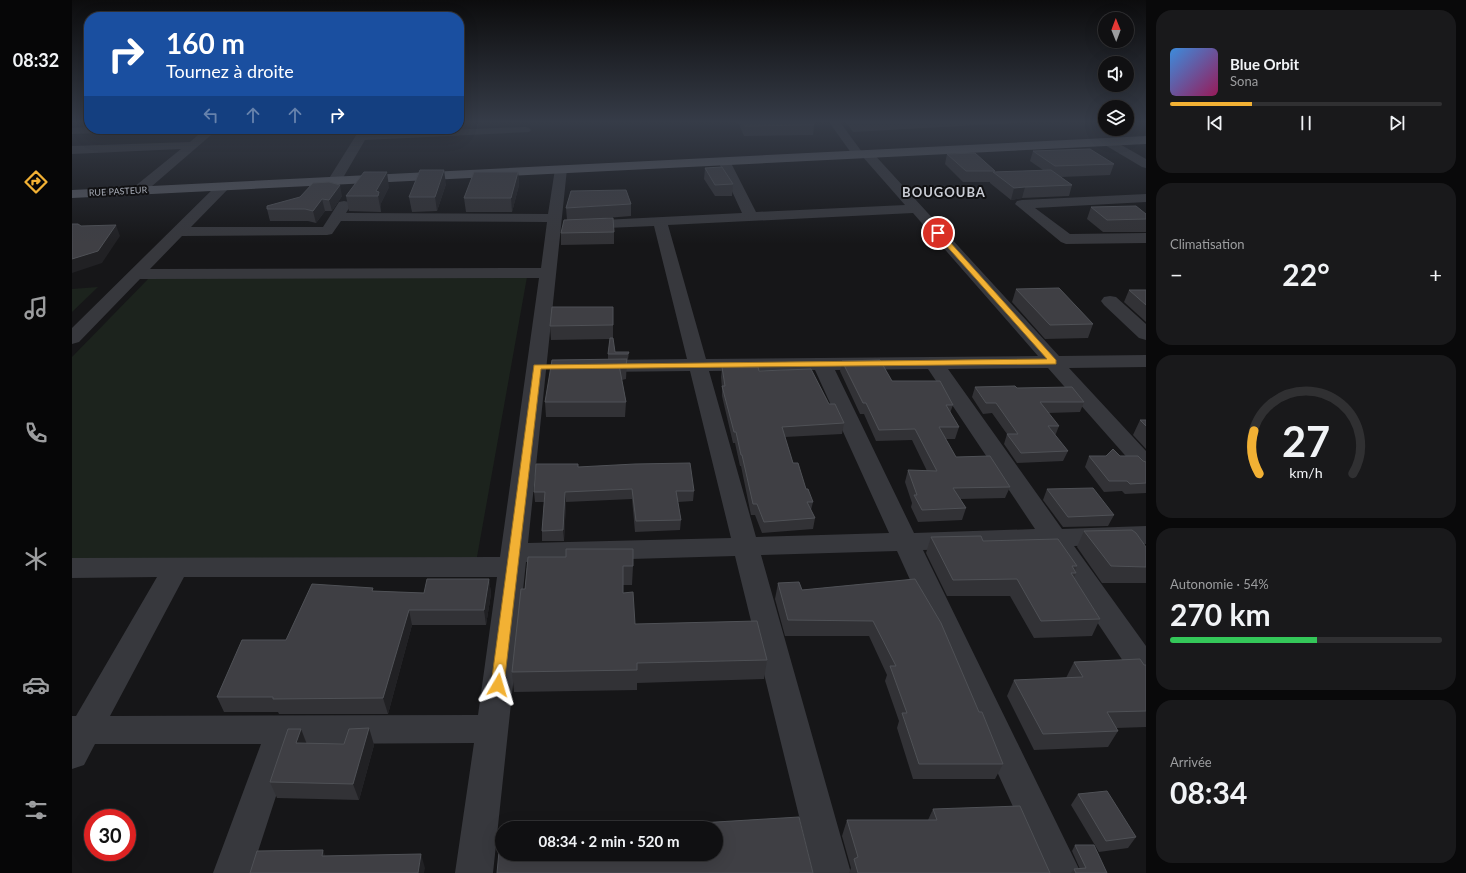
<!DOCTYPE html>
<html lang="fr">
<head>
<meta charset="utf-8">
<style>
	body { margin:0; font-family:Lato,sans-serif; background:#19191b; color:#f1f3f6; height:100vh; display:flex; flex-direction:column; font-size:15px; white-space:nowrap }
	* { box-sizing:border-box; margin:0 }
	p { font-size:13px; color:#9c9d9f }
	.icon { flex:none; width:22px; height:22px; fill:none; stroke:currentColor; stroke-width:2; stroke-linecap:round; stroke-linejoin:round }
	.map { position:relative; flex:1; overflow:hidden }
	.side { display:flex; flex-direction:column; gap:10px; padding:10px; background:#09090a; width:320px }
	.side>* { flex:none }
	.banner { position:absolute; left:12px; top:12px; width:380px; height:122px; border-radius:16px; box-shadow:0 4px 16px #0002,0 0 0 1px #303032; background:#1a4fa0; color:#fff; overflow:hidden }
	.needle { width:26px; rotate:359deg }
	.fabs { position:absolute; left:1026px; top:12px; display:grid; gap:8px }
	.fabs a { display:grid; place-items:center; width:36px; height:36px; border-radius:50%; background:#101012; box-shadow:0 4px 16px #0002,0 0 0 1px #303032; font-size:20px }
	.speed { position:absolute; left:12px; top:809px; display:flex; gap:8px; font-size:20px; font-weight:700; text-align:center }
	.speed>* { display:grid; place-content:center; width:52px; height:52px; border-radius:50%; background:#101012; box-shadow:0 4px 16px #0002,0 0 0 1px #303032; line-height:1 }
	.speed .limit { border:6px solid #d22; background:#fff; color:#111 }
	.pin { position:absolute; display:grid; place-items:center; width:34px; height:34px; color:#fff; margin:-17px; border:2px solid #fff; border-radius:50%; box-shadow:0 1px 4px #0007 }
	.me { position:absolute; width:44px; margin:-22px; rotate:7deg; stroke-linejoin:round; filter:drop-shadow(0 0 3px #0008) }
	.turn { display:flex; align-items:center; gap:14px; height:84px; padding:0 16px; font-size:18px }
	.turn .icon { width:52px; height:52px; stroke-width:2.5 }
	.turn b { display:block; font-size:28px; line-height:34px }
	.lanes { display:flex; align-items:center; height:38px; padding:0 16px; background:#0003; justify-content:center; gap:20px; direction:ltr }
	.lanes .off { opacity:.35 }
	.big { font-size:30px; font-weight:700; line-height:1.1 }
	.side .card { flex:1; display:flex; flex-direction:column; justify-content:center; gap:6px; min-width:0; padding:0 14px; border-radius:16px; background:#19191b }
	.side .dial { align-items:center; gap:0 }
	.dial svg { height:104px; overflow:visible; fill:none; stroke:#303032; stroke-width:7; stroke-linecap:round; text-anchor:middle }
	.dial text { fill:#f1f3f6; stroke:none }
	.song { display:flex; align-items:center; gap:12px }
	.cover { width:48px; height:48px; border-radius:6px; background:linear-gradient(135deg,hsl(210 70% 55%),hsl(330 70% 35%)) }
	.played { height:4px; border-radius:2px; background:linear-gradient(90deg,#f2b134 30%,#303032 30%) }
	.keys { display:flex; justify-content:space-around; direction:ltr }
	.heat { display:flex; justify-content:space-between; align-items:center; font-size:22px; direction:ltr }
	.charge { height:6px; border-radius:3px; background:linear-gradient(90deg,#34c759 54%,#303032 0) }
	.trip { position:absolute; left:423px; top:821px; width:228px; height:40px; border-radius:20px; background:#101012; box-shadow:0 4px 16px #0002,0 0 0 1px #303032; font-weight:700; line-height:40px; text-align:center }
	main { display:flex; flex:1; min-height:0 }
	.menu { display:flex; flex-direction:column; width:72px; justify-content:space-around; align-items:center; background:#060607; color:#9c9d9f }
	.menu .icon { width:28px; height:28px }
	.menu .on { color:#f2b134 }
	.menu b { font-size:18px; color:#f1f3f6 }
	.map>svg:first-child { display:block }
	.green { fill:#1c231d }
	.lines { fill:none; stroke-linecap:round; stroke-linejoin:round }
	.minor { fill:#37383d; fill-rule:evenodd }
	.major { fill:#53555c; fill-rule:evenodd }
	.wall { fill:#323236 }
	.shaded-wall { fill:#212124 }
	.building { fill:#3f3f44; stroke:#4f5156 }
	.route { fill:#f2b134; stroke:#9d7322 }
	.labels { text-anchor:middle; dominant-baseline:central; stroke-width:4; stroke-linejoin:round; paint-order:stroke }
	.far-street-label { font-size:9px; fill:#a8adb8; stroke:#111113 }
	.far-district-label { font-size:13px; font-weight:bold; letter-spacing:1px; fill:#c9ccd4; stroke:#111113 }
</style>
</head>
<body>
<main>
<nav class="menu">
<b>08:32</b>
<svg class="icon on" aria-label="directions" viewBox="0 0 24 24"><path d="M12 3l9 9-9 9-9-9zM9 14v-3h6M13 9l2 2-2 2"/></svg>
<svg class="icon" aria-label="music" viewBox="0 0 24 24"><path d="M9 18V5l10-2v13"/><circle cx="6" cy="18" r="3"/><circle cx="16" cy="16" r="3"/></svg>
<svg class="icon" aria-label="phone" viewBox="0 0 24 24"><path d="M5 4h4l2 5-3 2q2 4 5 5l2-3 5 2v4C11 20 4 13 5 4z"/></svg>
<svg class="icon" aria-label="climate" viewBox="0 0 24 24"><path d="M12 3v18M4 7l16 10M4 17L20 7"/></svg>
<svg class="icon" aria-label="car" viewBox="0 0 24 24"><path d="M5 17H2v-5l4-1 3-4h7l3 4 3 1v5h-3M9 17h6M6 11h13"/><circle cx="7" cy="17" r="2"/><circle cx="17" cy="17" r="2"/></svg>
<svg class="icon" aria-label="filters" viewBox="0 0 24 24"><path d="M4 7h16M4 17h16"/><circle cx="9" cy="7" r="2"/><circle cx="15" cy="17" r="2"/></svg>
</nav>
<div class="map">
<svg width="1074" height="873" viewBox="0 0 1074 873">
	<rect width="100%" height="100%" fill="#161618"/>
	<g class="green">
		<path d="M78 277H455L405 557 0 559V357Z"/>
		<path d="M26 287 0 312V289Z"/>
	</g>
	<g class="lines">
		<g class="minor">
			<path d="M757 122H768L790 152 795 150 799 151 987 356 1074 355V367L997 368 1074 451V472L1066 470 976 368 876 369 990 529 1074 526V544L1002 546 1074 646V682L1063 679 975 547 851 550 1009 873H971L825 551 689 555 779 873H741L663 556 454 562 421 873H383L402 743 221 744 179 873H141L189 744H23L12 765 0 769V716H4L85 577 0 578V558L428 557 467 278 68 279 7 342 0 344V328L147 183H157L159 186 119 227H251L267 202 272 201 277 202 279 205 274 213 476 214 483 169 484 166H494L495 169 456 543 659 538 618 371 525 372 518 370 515 366 518 362 525 360 615 359 582 226 511 229 506 228 504 225 506 222 511 221 670 213 646 161 648 158H656L658 161 684 212 833 205 790 156 786 158 782 157ZM841 213 966 356 634 359 596 225ZM269 221 475 222 469 268 78 269 110 236 255 235 260 234ZM856 369 963 529 842 533 763 370ZM743 370 817 533 684 537 637 371ZM112 577H425L406 715 38 716Z"/>
			<path d="M17 127V129H60L58 131 54 132 0 134V128Z"/>
			<path d="M453 127 457 128 459 130 457 132 293 140 268 183H258L256 180 288 129H300L297 133Z"/>
			<path d="M133 129H146L72 193H62L60 190 62 187 109 149 0 154V146L118 142Z"/>
			<path d="M1037 138 1074 159V168L1070 167 1033 145 1031 142 1033 139Z"/>
			<path d="M1074 194V202L963 208 998 234 1074 233V243L994 244 989 242 943 204 945 201 950 200Z"/>
			<path d="M1038 296 1044 297 1074 324V340L1067 338 1032 305 1029 301 1032 297Z"/>
		</g>
		<path class="major" d="M1074 136V144L0 198V190Z"/>
	</g>
	<g class="wall">
		<path d="M666 122H740L742 125 741 135 672 136Z"/>
		<path d="M774 122H957L781 132Z"/>
		<path d="M342 129H362L343 130Z"/>
		<path d="M961 151 1042 164 1038 175 989 177 1000 185 997 196 950 198 939 200 918 183V182H891L873 164 875 154 923 171V172L971 170 958 161Z"/>
		<path d="M633 168 661 184 660 196H643L632 179Z"/>
		<path d="M446 172 447 185 440 212H394L392 198Z"/>
		<path d="M374 184 365 211 340 212 337 197Z"/>
		<path d="M317 187 309 203V212L277 211 274 196Z"/>
		<path d="M270 196 260 211H253L244 223 236 221H198L195 209Z"/>
		<path d="M559 204V216L534 218 542 232V244L489 245V233L495 220 494 208Z"/>
		<path d="M1019 207 1074 214V232H1031L1015 219Z"/>
		<path d="M944 289 1021 324 1016 338 973 339 940 302Z"/>
		<path d="M1057 290H1074V322L1052 302Z"/>
		<path d="M541 325V339L543 352H557L556 359H536V354L538 339 479 340 478 326Z"/>
		<path d="M555 359 554 379 550 380 554 402 553 417H474L473 402Z"/>
		<path d="M770 361 881 405 878 413 887 427 883 439H874L884 457 938 487 933 498 888 499 894 508 890 520 846 522 839 507 840 503 833 482 836 470 855 471 840 440 804 441 792 414H788L768 371Z"/>
		<path d="M650 367 687 371 757 404 772 423 770 434 713 437 721 463 741 502 739 510 743 518 741 529 690 533 683 515H679L669 466H668L663 443H661L650 396V388L649 377Z"/>
		<path d="M903 387 945 388 1012 402 1008 412 976 413 987 426 983 436 996 451 991 461 945 463 932 444 935 434 920 413 911 414 900 397Z"/>
		<path d="M1068 420H1074V449L1061 435Z"/>
		<path d="M1017 456H1048L1074 462V493L1053 494 1050 491 1032 492 1013 467Z"/>
		<path d="M506 467 622 491 621 501 606 502 609 520 608 530 563 532 560 499 494 502 492 541H470V531L472 502H463L462 492Z"/>
		<path d="M975 489 1042 515 1036 526 991 527 971 500Z"/>
		<path d="M1012 531 1074 547V583H1030L1005 547Z"/>
		<path d="M859 537 911 541 1005 566 1003 571 1004 573 1002 578 1028 619 1020 636 962 638 938 596H875L854 553Z"/>
		<path d="M456 557 561 566 560 585H551V593L563 624 695 660 692 679 565 683V690L442 692 440 672 453 589Z"/>
		<path d="M417 579 419 594 414 625H340L316 714H207L206 712H152L145 697 214 640 302 591 352 593Z"/>
		<path d="M843 579 931 764 923 779H841L825 728 827 721 813 681 815 675 797 636H713L703 599 706 583 730 590Z"/>
		<path d="M1002 662 1074 665V727L1044 728 1046 731 1036 747 962 750 935 696 942 680 994 678Z"/>
		<path d="M297 728 302 745 287 800 205 798 198 782 229 729 235 744H272Z"/>
		<path d="M1006 794 1064 837 1056 848 1027 852 999 805Z"/>
		<path d="M861 809 978 873H777L779 868 770 836 775 820H856Z"/>
		<path d="M1003 845 1035 873H999L1002 869H1008L1000 851Z"/>
	</g>
	<g class="shaded-wall">
		<path d="M372 170 374 184 365 211 363 197Z"/>
		<path d="M315 172 317 187 309 203V212L306 196 304 191Z"/>
		<path d="M446 172 447 185 440 212 439 198Z"/>
		<path d="M268 185 270 196 260 211 257 200Z"/>
		<path d="M953 187 950 198 939 200 942 188Z"/>
		<path d="M250 199 253 211 244 223 241 211Z"/>
		<path d="M44 225 48 236 30 263 0 273V259Z"/>
		<path d="M493 492 494 502 492 541 491 530Z"/>
		<path d="M417 579 419 594 414 625 412 610Z"/>
		<path d="M337 610 340 625 316 714 311 698Z"/>
		<path d="M297 728 302 745 287 800 281 784Z"/>
		<path d="M229 729 235 745 224 743Z"/>
		<path d="M251 850 257 865 250 856Z"/>
		<path d="M349 854 353 868 352 873H346Z"/>
	</g>
	<g class="building">
		<path d="M671 122H740L742 125 673 126Z"/>
		<path d="M1018 149 1042 164 983 166 961 151Z"/>
		<path d="M903 153 923 171H894L875 154Z"/>
		<path d="M650 167 661 184 643 185 633 168Z"/>
		<path d="M348 170H372L363 197H337Z"/>
		<path d="M979 170 1000 185 953 187 942 188 921 172Z"/>
		<path d="M292 172H315L304 191 307 192 306 196H274Z"/>
		<path d="M402 172H446L439 198H392Z"/>
		<path d="M257 182 268 185 257 200 250 199 241 211 233 209H195V206L228 197 241 183Z"/>
		<path d="M554 190 559 204 494 208 499 191Z"/>
		<path d="M1064 206 1074 214V219L1035 220 1019 207Z"/>
		<path d="M541 218 542 232 489 233 492 220Z"/>
		<path d="M0 224H6L9 226 44 225 26 251 0 259Z"/>
		<path d="M987 288 1021 324 978 325 944 289Z"/>
		<path d="M1057 290H1074V305Z"/>
		<path d="M480 307H541V325L478 326Z"/>
		<path d="M538 338H541L543 352H557L556 354H536Z"/>
		<path d="M555 359 554 365H547L554 402H473L480 360Z"/>
		<path d="M808 360 820 381H868L881 405H874L887 427H867L884 457 918 456 938 487 881 488 894 508 850 510 842 495H845L836 470 865 471 843 429 807 430 794 403H791L770 361Z"/>
		<path d="M650 367H686L687 371 739 369 757 404H763L772 423 710 427 721 463H726L734 489H736L741 502H735L743 518 692 522 685 504H681L670 455H669L664 432H662L650 386H653Z"/>
		<path d="M943 386 945 388 1000 387 1012 402H968L987 426H976L996 451 949 453 935 434H946L924 403H914L903 387Z"/>
		<path d="M1068 420H1074V426Z"/>
		<path d="M1041 449 1048 456H1066L1071 461 1074 462V483L1058 484 1055 481H1037L1017 456H1034Z"/>
		<path d="M618 463 622 491H604L609 520 564 521 560 489 493 492 491 530 470 531 473 492H462L464 464H506V467L563 464Z"/>
		<path d="M1021 488 1042 515 996 517 975 489Z"/>
		<path d="M1060 530 1064 533 1074 547V567L1039 566 1012 531Z"/>
		<path d="M909 536 911 541 986 539 1005 566H1000L1004 573H999L1028 619 969 621 945 579 881 580 859 537Z"/>
		<path d="M494 549H561V566H551V593L561 592 563 624 685 621 695 660 565 663V670L440 672 449 589H453L456 557H494Z"/>
		<path d="M355 579H417L412 610H337L311 698 201 699V697H145L170 640H214L240 584 301 588 300 591 352 593Z"/>
		<path d="M843 579 869 623 907 712H910L931 764H847L830 713H835L818 666H824L801 621 716 620 706 583 727 582 730 590Z"/>
		<path d="M1068 659 1072 665H1074V711L1035 712 1046 731 971 734 942 680 1011 677 1002 662Z"/>
		<path d="M297 728 281 784 198 782 216 729H229L224 743 272 744 277 729Z"/>
		<path d="M1035 791 1064 837 1034 841 1006 794Z"/>
		<path d="M948 806 978 873H786L782 859 786 857 775 820H865L861 809Z"/>
		<path d="M727 817 741 873H425L429 830H430V854H644V828H493L562 826V827Z"/>
		<path d="M1003 845H1022L1035 873H1004L1002 869 1014 868Z"/>
		<path d="M251 850 250 856 349 854 346 873H178L185 851Z"/>
	</g>
	<linearGradient id="sky" x2="0" y2="1"><stop stop-color="#0c0c0d"/><stop offset="0.5" stop-color="#363c48"/><stop offset="1" stop-color="#363c48" stop-opacity="0"/></linearGradient>
	<rect width="1074" height="244" fill="url(#sky)"/>
	<path class="route" d="M864 231H868L984 360V364L469 369 432 685 430 689 426 690 421 689 419 685 462 365 975 359 864 234Z"/>
	<g class="labels">
		<g class="far-street-label">
			<text transform="translate(46 191) rotate(-3)">RUE PASTEUR</text>
		</g>
		<g class="far-district-label">
			<text x="872" y="192">BOUGOUBA</text>
		</g>
	</g>
</svg>
<div class="fabs">
<a><svg class="needle" viewBox="-14 -14 28 28"><path d="M0-13l5 13h-10z" fill="#e53935"/><path d="M0 13l5-13h-10z" fill="#9c9d9f"/></svg></a>
<a><svg class="icon" aria-label="sound" viewBox="0 0 24 24"><path d="M4 9h4l5-4v14l-5-4H4zM17 9q2 3 0 6"/></svg></a>
<a><svg class="icon" aria-label="layers" viewBox="0 0 24 24"><path d="M12 4l9 5-9 5-9-5zM3 14l9 5 9-5"/></svg></a>
</div>
<div class="speed"><div class="limit">30</div></div>
<div class="pin" style="left:866px;top:233px;background:#d93025"><svg class="icon" aria-label="arrive" viewBox="0 0 24 24"><path d="M6 21V4h12l-3 4 3 4H6"/></svg></div>
<svg class="me" style="left:426px;top:685px" viewBox="-20 -20 40 40"><path d="M0-17L14 15 0 8-14 15z" fill="#f2b134" stroke="#fff" stroke-width="4"/></svg>
<div class="trip">08:34 · 2 min · 520 m</div>
<div class="banner">
<div class="turn"><svg class="icon" aria-label="right" viewBox="0 0 24 24"><path d="M7 20v-9h11M14 6l5 5-5 5"/></svg><div><b>160 m</b>Tournez à droite</div></div>
<div class="lanes"><svg class="icon off" aria-label="left" viewBox="0 0 24 24"><path d="M17 20v-9H6M10 6l-5 5 5 5"/></svg><svg class="icon off" aria-label="ahead" viewBox="0 0 24 24"><path d="M12 20V5M6 11l6-6 6 6"/></svg><svg class="icon off" aria-label="ahead" viewBox="0 0 24 24"><path d="M12 20V5M6 11l6-6 6 6"/></svg><svg class="icon" aria-label="right" viewBox="0 0 24 24"><path d="M7 20v-9h11M14 6l5 5-5 5"/></svg></div>
</div>
</div>
<section class="side">
<div class="card">
<div class="song"><i class="cover"></i><div><b>Blue Orbit</b><p>Sona</p></div></div>
<div class="played"></div>
<div class="keys"><svg class="icon" aria-label="previous" viewBox="0 0 24 24"><path d="M18 5L8 12l10 7zM5 5v14"/></svg><svg class="icon" aria-label="pause" viewBox="0 0 24 24"><path d="M8 5v14M16 5v14"/></svg><svg class="icon" aria-label="next" viewBox="0 0 24 24"><path d="M6 5l10 7-10 7zM19 5v14"/></svg></div>
</div>
<div class="card"><p>Climatisation</p>
<div class="heat"><a>−</a><b class="big">22°</b><a>+</a></div>
</div>
<div class="card dial"><svg viewBox="0 0 100 80">
<path d="M14 69A42 42 0 1 1 86 69"/>
<path d="M14 69A42 42 0 0 1 10 36" stroke="#f2b134"/>
<text x="50" y="56" font-size="32" font-weight="700">27</text>
<text x="50" y="72" font-size="11">km/h</text>
</svg></div>
<div class="card"><p>Autonomie · 54%</p><b class="big">270 km</b><div class="charge"></div></div>
<div class="card"><p>Arrivée</p><b class="big">08:34</b></div>
</section>
</main>
</body>
</html>
